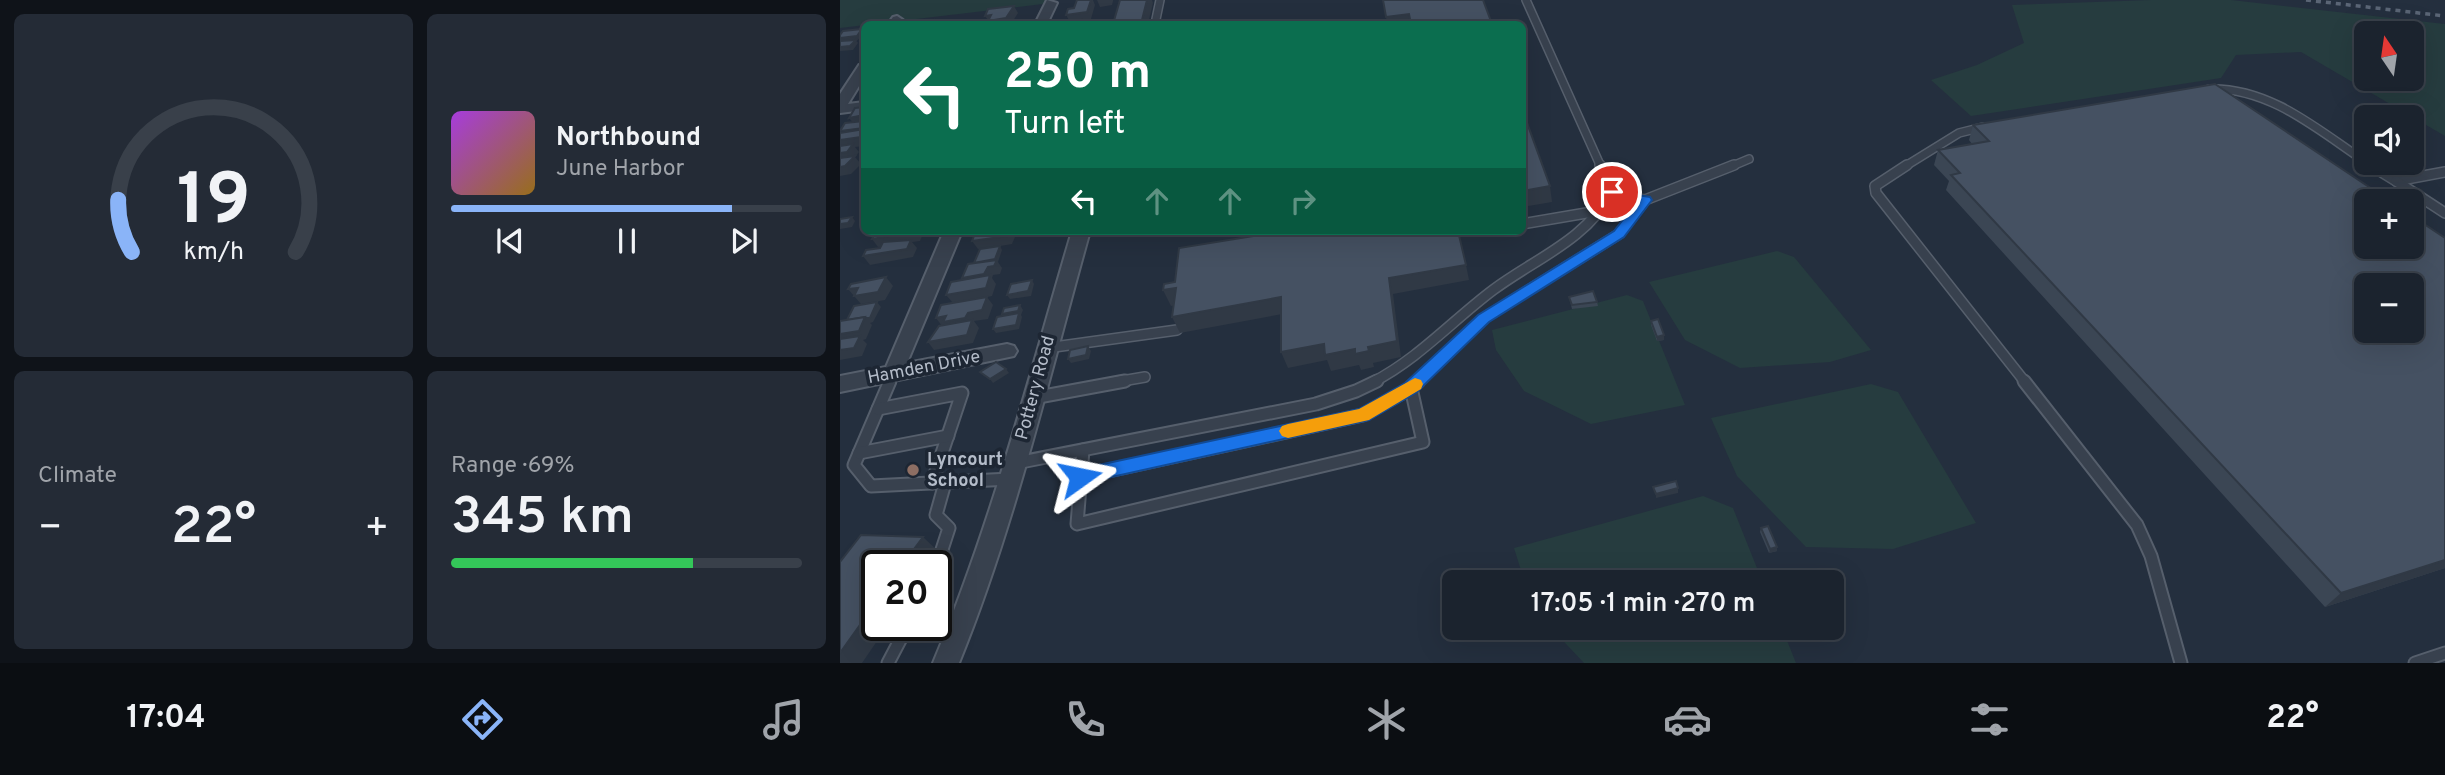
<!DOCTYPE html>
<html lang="en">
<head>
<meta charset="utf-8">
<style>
	body { margin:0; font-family:Overpass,sans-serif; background:#242b36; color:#f1f3f6; height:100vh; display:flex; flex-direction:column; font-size:26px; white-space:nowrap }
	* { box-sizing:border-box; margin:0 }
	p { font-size:23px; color:#a0a4aa }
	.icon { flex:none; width:38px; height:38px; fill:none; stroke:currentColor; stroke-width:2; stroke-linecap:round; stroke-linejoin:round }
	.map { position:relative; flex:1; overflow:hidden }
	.sheet { display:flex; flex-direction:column; gap:14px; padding:14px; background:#0f1319; width:840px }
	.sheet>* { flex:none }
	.banner { position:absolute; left:21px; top:21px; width:665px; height:214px; border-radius:10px; box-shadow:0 7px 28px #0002,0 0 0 2px #39404a; background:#0b6e4f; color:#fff; overflow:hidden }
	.needle { width:46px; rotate:347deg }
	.controls { position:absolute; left:1514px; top:21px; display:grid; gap:14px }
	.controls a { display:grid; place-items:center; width:70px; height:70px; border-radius:10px; background:#1b232e; box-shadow:0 7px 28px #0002,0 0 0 2px #39404a; font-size:35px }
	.speed { position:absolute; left:21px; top:550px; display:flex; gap:14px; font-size:35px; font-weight:700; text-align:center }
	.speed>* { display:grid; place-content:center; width:91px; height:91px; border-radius:50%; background:#1b232e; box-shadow:0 7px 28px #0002,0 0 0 2px #39404a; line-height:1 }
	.speed .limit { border:4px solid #111; border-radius:10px; background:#fff; color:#111 }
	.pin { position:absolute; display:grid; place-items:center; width:60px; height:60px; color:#fff; margin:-30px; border:4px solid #fff; border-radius:50%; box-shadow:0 2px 7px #0007 }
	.me { position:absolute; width:77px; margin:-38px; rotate:78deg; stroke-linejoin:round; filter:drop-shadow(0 0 5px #0008) }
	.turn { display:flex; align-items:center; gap:24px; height:147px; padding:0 28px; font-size:32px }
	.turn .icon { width:91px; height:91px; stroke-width:2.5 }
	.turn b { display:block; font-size:49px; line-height:60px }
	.lanes { display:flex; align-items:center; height:66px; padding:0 28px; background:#0003; justify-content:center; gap:35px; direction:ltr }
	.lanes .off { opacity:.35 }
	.big { font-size:52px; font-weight:600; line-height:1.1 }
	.sheet .card { flex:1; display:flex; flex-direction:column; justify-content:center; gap:10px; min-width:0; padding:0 24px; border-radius:10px; background:#242b36 }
	.sheet .dial { align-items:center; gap:0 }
	.dial svg { height:182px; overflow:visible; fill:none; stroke:#39404a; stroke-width:7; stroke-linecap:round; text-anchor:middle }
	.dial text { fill:#f1f3f6; stroke:none }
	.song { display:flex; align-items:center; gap:21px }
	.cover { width:84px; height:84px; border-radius:10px; background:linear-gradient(135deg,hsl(280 70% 55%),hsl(40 70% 35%)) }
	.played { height:7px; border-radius:4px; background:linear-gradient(90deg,#8ab4f8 80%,#39404a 80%) }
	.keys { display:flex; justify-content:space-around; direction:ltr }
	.heat { display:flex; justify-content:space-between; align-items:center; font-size:38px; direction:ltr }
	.charge { height:10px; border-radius:5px; background:linear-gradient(90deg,#34c759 69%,#39404a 0) }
	.sheet .tiles { flex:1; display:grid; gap:14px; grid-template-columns:repeat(2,1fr) }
	.trip { position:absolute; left:602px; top:570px; width:402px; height:70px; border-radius:10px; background:#1b232e; box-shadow:0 7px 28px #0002,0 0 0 2px #39404a; font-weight:600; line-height:70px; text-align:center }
	.menu { display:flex; height:112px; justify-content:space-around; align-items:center; background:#0b0e12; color:#a0a4aa }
	.menu .icon { width:49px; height:49px }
	.menu .current { color:#8ab4f8 }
	.menu b { font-size:32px; color:#f1f3f6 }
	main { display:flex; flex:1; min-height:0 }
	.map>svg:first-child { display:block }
	.green { fill:#263c3f; fill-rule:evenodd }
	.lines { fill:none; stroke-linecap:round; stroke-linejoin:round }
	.service-far2-casing { stroke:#565f6c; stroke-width:10 }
	.service-far1-casing { stroke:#565f6c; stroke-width:12 }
	.service-casing { stroke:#565f6c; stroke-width:15 }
	.minor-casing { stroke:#565f6c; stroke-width:4 }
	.service-far2 { stroke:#38414e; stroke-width:7 }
	.service-far1 { stroke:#38414e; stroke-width:9 }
	.service { stroke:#38414e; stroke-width:11 }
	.minor { fill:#38414e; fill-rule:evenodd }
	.rail { stroke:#5a6575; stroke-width:3.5; stroke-dasharray:5 5; stroke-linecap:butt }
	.wall { fill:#3b4654 }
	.shaded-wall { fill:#303945 }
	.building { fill:#455162; stroke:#303945; stroke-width:2; fill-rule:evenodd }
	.route { fill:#1a73e8; stroke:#114b97; stroke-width:2 }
	.slow { fill:#f59e0b }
	.education-dot { fill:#8d6e63; stroke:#1d2633; stroke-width:2.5 }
	.labels { text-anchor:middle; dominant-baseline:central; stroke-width:7; stroke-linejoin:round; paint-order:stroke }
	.street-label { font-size:18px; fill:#b4bcc9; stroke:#1d2633 }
	.poi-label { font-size:18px; font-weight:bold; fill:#b4bcc9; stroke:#1d2633; text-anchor:start }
</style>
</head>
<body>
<main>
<section class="sheet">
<div class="tiles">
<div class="card dial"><svg viewBox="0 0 100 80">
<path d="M14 69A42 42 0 1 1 86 69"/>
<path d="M14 69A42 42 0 0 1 8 46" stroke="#8ab4f8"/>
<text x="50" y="56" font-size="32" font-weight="700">19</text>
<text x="50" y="72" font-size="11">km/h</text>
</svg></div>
<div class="card">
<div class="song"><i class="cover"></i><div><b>Northbound</b><p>June Harbor</p></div></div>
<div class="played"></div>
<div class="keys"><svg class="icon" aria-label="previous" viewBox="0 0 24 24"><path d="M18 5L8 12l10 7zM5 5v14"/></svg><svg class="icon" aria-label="pause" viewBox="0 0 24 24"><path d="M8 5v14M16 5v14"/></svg><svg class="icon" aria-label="next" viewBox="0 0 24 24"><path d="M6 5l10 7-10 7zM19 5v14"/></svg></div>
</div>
<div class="card"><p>Climate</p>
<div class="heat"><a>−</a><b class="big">22°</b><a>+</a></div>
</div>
<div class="card"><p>Range · 69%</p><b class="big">345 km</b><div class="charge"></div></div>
</div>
</section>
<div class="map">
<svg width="1605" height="663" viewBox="0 0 1605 663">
	<rect width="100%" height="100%" fill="#242f3e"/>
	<g class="green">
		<path d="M0 0H211V3L0 28Z"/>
		<path d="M1311 0H1391L1605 24V136L1461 52 1396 55 1381 78 1131 116 1091 80 1137 65 1184 43 1172 5ZM1572 33V79H1526V33Z"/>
		<path d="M937 251 954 257 1031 350 990 362 900 368 845 340 809 282Z"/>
		<path d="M787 295 803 301 845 405 751 424 684 391 656 350 652 330Z"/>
		<path d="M1031 384 1058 392 1136 523 1053 549 966 547 897 476 871 418Z"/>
		<path d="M863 496 893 508 923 583H685L674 548Z"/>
		<path d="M711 628H942L956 663H744Z"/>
	</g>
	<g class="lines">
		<defs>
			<g id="service-far2">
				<path d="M686 0 761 167"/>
				<path d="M315 24 320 0"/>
				<path d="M1369 89C1430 87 1478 130 1526 162"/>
				<path d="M1527 163 1533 167"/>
				<path d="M890 167 909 159"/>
				<path d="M1064 167 1119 133 1143 127"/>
			</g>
			<g id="service-far1">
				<path d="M1067 165 1035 186 1036 193 1185 382"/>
				<path d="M1530 165 1556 181 1605 172"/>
				<path d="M1556 181 1605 213"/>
				<path d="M805 200 894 165"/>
				<path d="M682 224 764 210"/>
				<path d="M207 348 337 330"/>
				<path d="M49 382 53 374"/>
				<path d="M276 382 305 377"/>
				<path d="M533 382C578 359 613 320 653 290 696 258 745 241 772 192L760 165"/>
				<path d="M577 382 644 318 779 234 805 200 771 195"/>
			</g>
			<g id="service">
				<path d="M50 381 14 465 31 486 170 479"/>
				<path d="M1184 381 1297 525 1311 556 1341 663"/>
				<path d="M193 398 285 381"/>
				<path d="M38 409 122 393 92 483"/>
				<path d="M243 450 237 524 583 442 571 388 579 381"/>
				<path d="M19 453 108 436"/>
				<path d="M176 463 476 404 516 391 537 381"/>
				<path d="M241 477 523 415 571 388"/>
				<path d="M96 568 109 528 96 515 105 483"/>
				<path d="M48 663 68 625"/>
				<path d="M1575 663 1605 653"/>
			</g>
			<g id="minor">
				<path d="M207 0 217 3 207 24H195Z"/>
				<path d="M57 16 63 20 60 24H48L53 17Z"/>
				<path d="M24 64V78L8 104 24 102V110L0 113V94L19 65Z"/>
				<path d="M104 231H122L67 363 167 344 174 346 177 351 174 356 0 392V376L46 367Z"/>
				<path d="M232 231H250C209 376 176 523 119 663H93C152 523 189 376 232 231Z"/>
			</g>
		</defs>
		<use href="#service-far2" class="service-far2-casing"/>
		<use href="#service-far1" class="service-far1-casing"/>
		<use href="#service" class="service-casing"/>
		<use href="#minor" class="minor-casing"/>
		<use href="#service-far2" class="service-far2"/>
		<use href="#service-far1" class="service-far1"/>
		<use href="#service" class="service"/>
		<use href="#minor" class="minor"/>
		<path class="rail" d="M1466 0 1605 16"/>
	</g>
	<g class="wall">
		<path d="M1133 125 1605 568 1485 607 1106 190 1109 181 1094 165 1098 150 1132 144 1129 140Z"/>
		<path d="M729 297 757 302 758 306 732 309Z"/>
		<path d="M811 321 824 340 817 341 811 325Z"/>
		<path d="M921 528 937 547V551L929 553 920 532Z"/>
	</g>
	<g class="shaded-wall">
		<path d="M251 0H253L255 5 251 19 241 21 243 24 230 22 226 15Z"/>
		<path d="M257 0H273V1L272 5 260 7Z"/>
		<path d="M307 0H312L313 3 308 24H301Z"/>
		<path d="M174 6 178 13 171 24H151L145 16Z"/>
		<path d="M569 14 571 24H547L546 17Z"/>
		<path d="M22 29 24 33 20 39 16 40 18 43 13 50 0 51V38Z"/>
		<path d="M24 115V124L15 125 9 118Z"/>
		<path d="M24 134V146L15 147 19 152 15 157 21 164 11 174 0 176V140Z"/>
		<path d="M710 186 712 202 682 207V191Z"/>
		<path d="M12 217 15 221 12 227 0 229V224Z"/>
		<path d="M74 231H80L83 234 80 241 72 242 77 248 73 257 30 265 23 256 70 242 38 247 32 239Z"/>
		<path d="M169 231H185L183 236 175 237 172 244 160 246 162 250 158 262 162 268 160 274 153 275 152 278 156 284 152 296 147 297 153 305 148 319 134 321 139 328 133 343 94 350 88 342 102 326 96 318 128 313 113 303 106 295 128 286 122 278 137 267 160 246 138 249 132 241Z"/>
		<path d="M626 265 629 280 553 294 561 357 533 363 534 367 521 370 519 365 491 371 487 360 448 368 441 352 484 344 515 349 528 347 549 278Z"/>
		<path d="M46 277 53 286 45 300 21 304 8 289Z"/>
		<path d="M192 280 194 284 191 296 170 299 167 295Z"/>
		<path d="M336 288 344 304 331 306 323 290Z"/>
		<path d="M441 297 448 313 340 333 332 317Z"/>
		<path d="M37 302 41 307 33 322 30 323 32 325 26 339 23 340 27 344 22 356 0 360V334L25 317Z"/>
		<path d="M180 305 183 310 181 315 182 317 179 329 156 333 153 329 165 318 162 314Z"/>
		<path d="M824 335V340L817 341V337Z"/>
		<path d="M248 346 251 351 249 359 231 363 228 359Z"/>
		<path d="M166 369 169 373 153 383 150 379Z"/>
		<path d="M838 488V493L816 498V494Z"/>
		<path d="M83 537 99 552 90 565H62Z"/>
		<path d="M937 547V551L929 553 930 549Z"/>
		<path d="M1605 560V568L1485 607 1501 593Z"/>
		<path d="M37 601V625H48L22 663H0V653Z"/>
	</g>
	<g class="building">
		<path d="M237 0H251L247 12 226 15 228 9 234 8Z"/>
		<path d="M280 0H307L301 24H273Z"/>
		<path d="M543 0H643L652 24H571L569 14 546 17Z"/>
		<path d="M174 6 166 18 148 21 151 15 145 16 148 9Z"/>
		<path d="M93 20 90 24H70L71 23Z"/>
		<path d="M241 20 239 24H218V23Z"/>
		<path d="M167 21 165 24H150Z"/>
		<path d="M22 29 17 36 0 38V35L3 31Z"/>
		<path d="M16 40 10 46 0 47V41Z"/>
		<path d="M1375 84 1550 201H1526V247H1572V216L1605 238V560L1501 593 1111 175 1120 173 1098 150 1149 141 1133 125ZM1526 285H1572V331H1526Z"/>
		<path d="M24 107V115L9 118 15 108Z"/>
		<path d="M682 109 710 186 682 191Z"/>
		<path d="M24 121V128L0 131 5 123Z"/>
		<path d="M24 129V134L21 137 0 140V133Z"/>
		<path d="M13 144 7 152 0 153V146Z"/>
		<path d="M15 156 5 166 0 167V158Z"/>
		<path d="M12 217 8 223 0 224V219Z"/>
		<path d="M41 231H74L73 232 32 239 36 232Z"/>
		<path d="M136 231H169L167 236 132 241Z"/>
		<path d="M444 231H618L626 265 549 278 557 341 528 347 529 351 515 354V349L485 355 484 344 441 352V297L332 317 336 288 323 290 324 284 335 282 339 248Z"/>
		<path d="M71 240 67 249 23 256 26 250 40 248 43 242Z"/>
		<path d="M160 246 155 259 134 263 140 249Z"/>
		<path d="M157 260 154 266 148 267 144 274 122 278 128 264Z"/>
		<path d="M150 275 146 288 106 295 111 282Z"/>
		<path d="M46 277 38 292 14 296 18 288 8 289 11 284Z"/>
		<path d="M192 280 188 291 167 295 171 284Z"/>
		<path d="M753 291 757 302 732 305 729 297Z"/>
		<path d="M147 297 142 310 128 313 125 318 103 322 106 316 96 318 101 305Z"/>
		<path d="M37 302 30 318H26L25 317 7 320 14 306Z"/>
		<path d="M180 305 178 311 162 314 164 308Z"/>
		<path d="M179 313 176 325 153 329 157 317Z"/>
		<path d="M25 317 19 331 0 334V321Z"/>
		<path d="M818 319 824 335 817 337 811 321Z"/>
		<path d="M132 320 127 335 88 342 99 326Z"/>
		<path d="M20 336 14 348 0 350V339Z"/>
		<path d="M248 346 246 355 228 359 230 350Z"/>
		<path d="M156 362 166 369 150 379 140 372Z"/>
		<path d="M836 481 838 488 816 494 813 487Z"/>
		<path d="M928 526 937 547 930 549 921 528Z"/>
		<path d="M21 535 83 537 62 565H37V601L0 653V562Z"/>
	</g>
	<path class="route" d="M772 188 778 192 810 197 812 200 784 237 649 322 577 392 529 420 240 484 234 482 231 477 234 471 240 469 519 409 565 383 638 315 774 231 796 203 766 198 765 192Z"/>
	<path class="slow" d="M575 378 581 380 583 384 581 389 529 420 448 438 442 436 439 431 442 426 448 424 519 409Z"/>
	<circle class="education-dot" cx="73" cy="470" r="7"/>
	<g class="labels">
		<g class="street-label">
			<text transform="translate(84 368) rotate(-11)">Hamden Drive</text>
			<text transform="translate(196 388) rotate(-75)">Pottery Road</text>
		</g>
		<g class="poi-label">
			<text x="87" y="460">Lyncourt<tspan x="87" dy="21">School</tspan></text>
		</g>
	</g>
</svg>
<div class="controls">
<a><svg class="needle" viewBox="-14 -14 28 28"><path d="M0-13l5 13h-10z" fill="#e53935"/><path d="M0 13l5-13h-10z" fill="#a0a4aa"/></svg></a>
<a><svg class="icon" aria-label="sound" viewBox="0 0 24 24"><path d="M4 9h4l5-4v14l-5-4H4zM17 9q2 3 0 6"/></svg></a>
<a>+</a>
<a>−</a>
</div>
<div class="speed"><div class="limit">20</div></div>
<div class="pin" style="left:772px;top:192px;background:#d93025"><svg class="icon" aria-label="arrive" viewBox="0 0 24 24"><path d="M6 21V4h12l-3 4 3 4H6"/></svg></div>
<svg class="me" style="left:240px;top:477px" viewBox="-20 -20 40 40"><path d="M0-17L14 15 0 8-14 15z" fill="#1a73e8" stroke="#fff" stroke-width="4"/></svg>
<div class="trip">17:05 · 1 min · 270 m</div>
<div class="banner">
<div class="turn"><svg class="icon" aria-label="left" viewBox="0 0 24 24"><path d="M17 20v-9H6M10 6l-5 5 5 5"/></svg><div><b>250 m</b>Turn left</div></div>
<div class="lanes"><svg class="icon" aria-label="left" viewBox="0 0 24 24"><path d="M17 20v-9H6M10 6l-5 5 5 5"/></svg><svg class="icon off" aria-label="ahead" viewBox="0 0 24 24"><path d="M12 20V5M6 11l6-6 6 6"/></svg><svg class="icon off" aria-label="ahead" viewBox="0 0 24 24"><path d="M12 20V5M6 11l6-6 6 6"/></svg><svg class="icon off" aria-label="right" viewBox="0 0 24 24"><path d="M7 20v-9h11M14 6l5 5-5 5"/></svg></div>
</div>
</div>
</main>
<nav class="menu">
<b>17:04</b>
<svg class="icon current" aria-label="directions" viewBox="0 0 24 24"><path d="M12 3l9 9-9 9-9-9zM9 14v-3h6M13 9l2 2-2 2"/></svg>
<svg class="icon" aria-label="music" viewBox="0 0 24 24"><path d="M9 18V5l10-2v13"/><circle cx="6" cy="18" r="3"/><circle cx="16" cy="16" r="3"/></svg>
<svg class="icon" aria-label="phone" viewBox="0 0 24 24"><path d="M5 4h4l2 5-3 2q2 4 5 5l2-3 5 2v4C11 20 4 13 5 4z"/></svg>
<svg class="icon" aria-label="climate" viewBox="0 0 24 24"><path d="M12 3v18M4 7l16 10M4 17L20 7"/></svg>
<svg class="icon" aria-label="car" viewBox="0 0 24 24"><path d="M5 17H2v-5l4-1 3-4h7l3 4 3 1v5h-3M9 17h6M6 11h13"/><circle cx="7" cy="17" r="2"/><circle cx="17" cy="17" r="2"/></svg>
<svg class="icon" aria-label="filters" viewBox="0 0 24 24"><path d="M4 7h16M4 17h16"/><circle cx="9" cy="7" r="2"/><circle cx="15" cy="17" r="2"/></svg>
<b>22°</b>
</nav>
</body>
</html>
